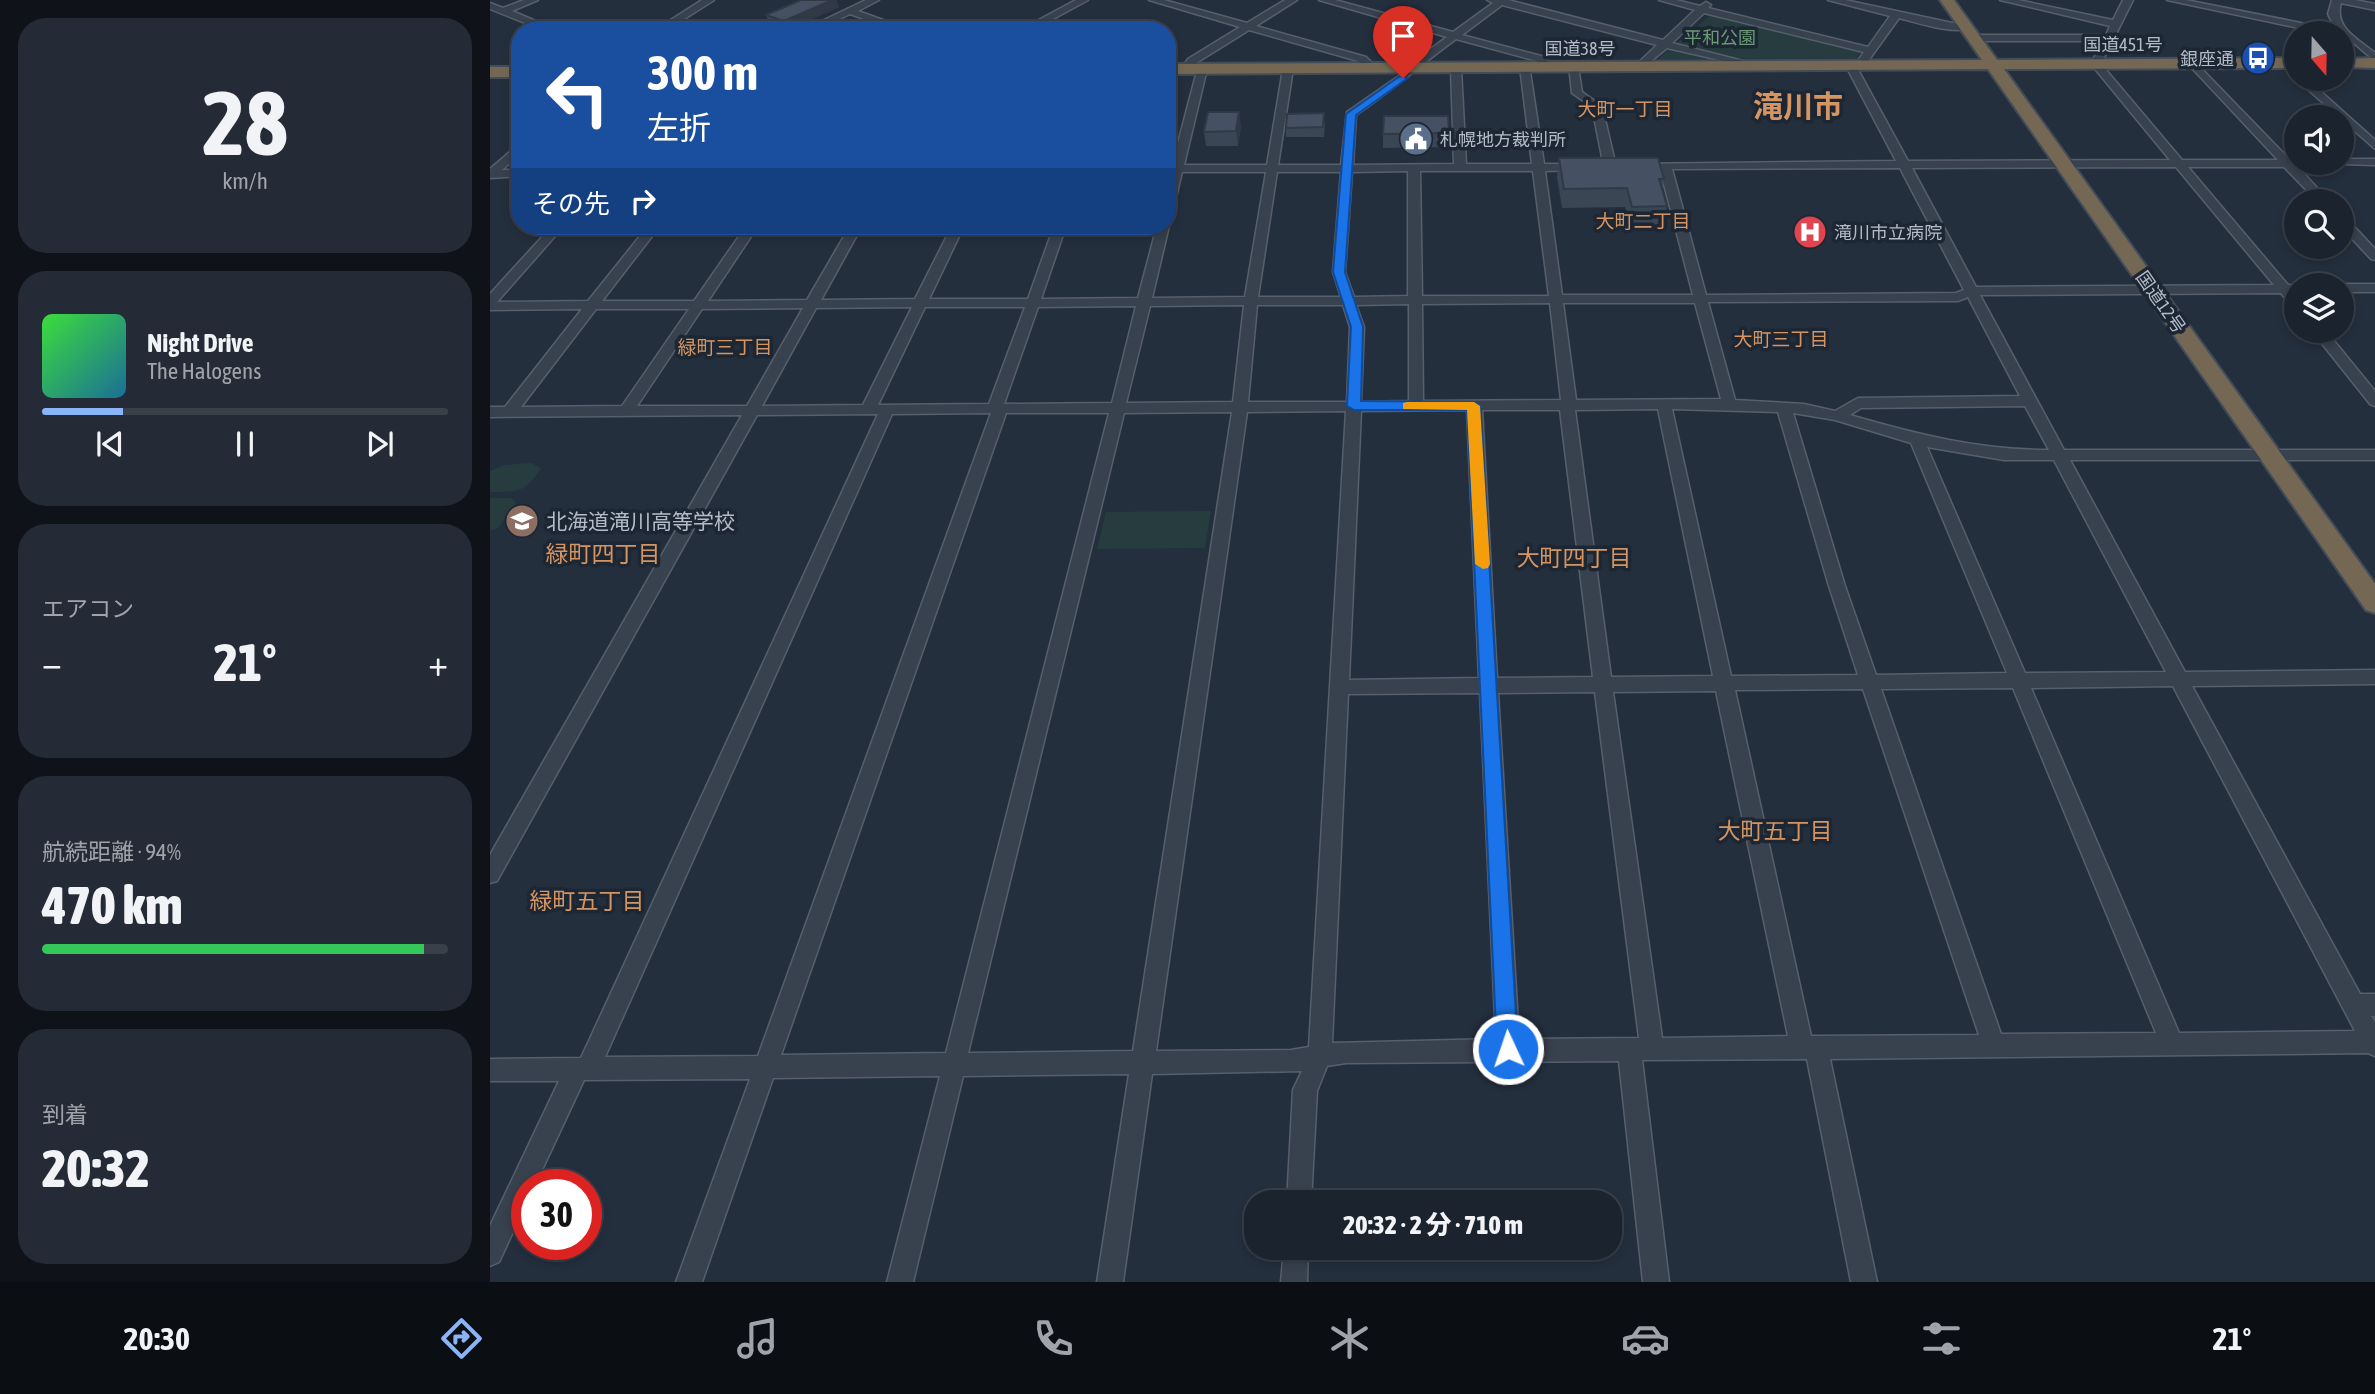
<!DOCTYPE html>
<html lang="ja">
<head>
<meta charset="utf-8">
<style>
	body { margin:0; font-family:"Asap Condensed","Noto Sans JP",sans-serif; background:#242b36; color:#f1f3f6; height:100vh; display:flex; flex-direction:column; font-size:26px; white-space:nowrap }
	* { box-sizing:border-box; margin:0 }
	p { font-size:23px; color:#a0a4aa }
	.icon { flex:none; width:38px; height:38px; fill:none; stroke:currentColor; stroke-width:2; stroke-linecap:round; stroke-linejoin:round }
	.map { position:relative; flex:1; overflow:hidden }
	.panel { display:flex; flex-direction:column; gap:18px; padding:18px; background:#0f1319; width:490px }
	.panel>* { flex:none }
	.guide { position:absolute; left:21px; top:21px; width:665px; height:214px; border-radius:28px; box-shadow:0 4px 10px #0003,0 0 0 2px #39404a; background:#1a4fa0; color:#fff; overflow:hidden }
	.needle { width:46px; rotate:160deg }
	.tools { position:absolute; left:1794px; top:21px; display:grid; gap:14px }
	.tools a { display:grid; place-items:center; width:70px; height:70px; border-radius:50%; background:#1b232e; box-shadow:0 4px 10px #0003,0 0 0 2px #39404a; font-size:35px }
	.speed { position:absolute; left:21px; top:1169px; display:flex; gap:14px; font-size:35px; font-weight:700; text-align:center }
	.speed>* { display:grid; place-content:center; width:91px; height:91px; border-radius:50%; background:#1b232e; box-shadow:0 4px 10px #0003,0 0 0 2px #39404a; line-height:1 }
	.speed .limit { border:10px solid #d22; background:#fff; color:#111 }
	.pin { position:absolute; display:grid; place-items:center; width:60px; height:60px; color:#fff; margin:-72px -30px; border-radius:50% 50% 50% 0; rotate:-45deg; box-shadow:0 0 7px #0007 }
	.pin .icon { rotate:45deg }
	.me { position:absolute; width:77px; margin:-38px; rotate:357deg; stroke-linejoin:round; filter:drop-shadow(0 0 5px #0008) }
	.turn { display:flex; align-items:center; gap:24px; height:147px; padding:0 21px; font-size:32px }
	.turn .icon { width:91px; height:91px; stroke-width:2.5 }
	.turn b { display:block; font-size:49px; line-height:60px }
	.then { display:flex; align-items:center; height:66px; padding:0 21px; background:#0003; gap:14px; font-size:26px }
	.big { font-size:52px; font-weight:800; line-height:1.1 }
	.panel .widget { flex:1; display:flex; flex-direction:column; justify-content:center; gap:10px; min-width:0; padding:0 24px; border-radius:28px; background:#242b36 }
	.panel .dial { align-items:center; gap:0 }
	.dial b { font-size:91px; line-height:1 }
	.song { display:flex; align-items:center; gap:21px }
	.cover { width:84px; height:84px; border-radius:10px; background:linear-gradient(135deg,hsl(120 70% 55%),hsl(200 70% 35%)) }
	.played { height:7px; border-radius:4px; background:linear-gradient(90deg,#8ab4f8 20%,#39404a 20%) }
	.keys { display:flex; justify-content:space-around; direction:ltr }
	.heat { display:flex; justify-content:space-between; align-items:center; font-size:38px; direction:ltr }
	.charge { height:10px; border-radius:5px; background:linear-gradient(90deg,#34c759 94%,#39404a 0) }
	.trip { position:absolute; left:754px; top:1190px; width:378px; height:70px; border-radius:28px; background:#1b232e; box-shadow:0 4px 10px #0003,0 0 0 2px #39404a; font-weight:800; line-height:70px; text-align:center }
	.tab-bar { display:flex; height:112px; justify-content:space-around; align-items:center; background:#0b0e12; color:#a0a4aa }
	.tab-bar .icon { width:49px; height:49px }
	.tab-bar .selected { color:#8ab4f8 }
	.tab-bar b { font-size:32px; color:#f1f3f6 }
	main { display:flex; flex:1; min-height:0 }
	.map>svg:first-child { display:block }
	.green { fill:#263c3f }
	.lines { fill:none; stroke-linecap:round; stroke-linejoin:round }
	.minor-casing { stroke:#565f6c; stroke-width:3 }
	.highway-casing { stroke:#434c59; stroke-width:4 }
	.minor { fill:#38414e; fill-rule:evenodd }
	.highway { fill:#746855; fill-rule:evenodd }
	.wall { fill:#3b4654 }
	.shaded-wall { fill:#303945 }
	.building { fill:#455162; stroke:#303945; stroke-width:2 }
	.route { fill:#1a73e8; stroke:#114b97; stroke-width:2 }
	.slow { fill:#f59e0b }
	.labels { text-anchor:middle; dominant-baseline:central; stroke-width:7; stroke-linejoin:round; paint-order:stroke }
	.far-park-label { font-size:18px; fill:#6b9a76; stroke:#1d2633 }
	.far-street-label { font-size:18px; fill:#b4bcc9; stroke:#1d2633 }
	.far-poi-label { font-size:18px; fill:#b4bcc9; stroke:#1d2633; text-anchor:start }
	.far-neighbourhood-label { font-size:19px; fill:#d59563; stroke:#1d2633 }
	.poi-label { font-size:21px; fill:#b4bcc9; stroke:#1d2633; text-anchor:start }
	.neighbourhood-label { font-size:23px; fill:#d59563; stroke:#1d2633 }
	.far-town-label { font-size:30px; font-weight:bold; fill:#d59563; stroke:#1d2633 }
</style>
</head>
<body>
<main>
<section class="panel">
<div class="widget dial"><b>28</b><p>km/h</p></div>
<div class="widget">
<div class="song"><i class="cover"></i><div><b>Night Drive</b><p>The Halogens</p></div></div>
<div class="played"></div>
<div class="keys"><svg class="icon" aria-label="previous" viewBox="0 0 24 24"><path d="M18 5L8 12l10 7zM5 5v14"/></svg><svg class="icon" aria-label="pause" viewBox="0 0 24 24"><path d="M8 5v14M16 5v14"/></svg><svg class="icon" aria-label="next" viewBox="0 0 24 24"><path d="M6 5l10 7-10 7zM19 5v14"/></svg></div>
</div>
<div class="widget"><p>エアコン</p>
<div class="heat"><a>−</a><b class="big">21°</b><a>+</a></div>
</div>
<div class="widget"><p>航続距離 · 94%</p><b class="big">470 km</b><div class="charge"></div></div>
<div class="widget"><p>到着</p><b class="big">20:32</b></div>
</section>
<div class="map">
<svg width="1885" height="1282" viewBox="0 0 1885 1282">
	<rect width="100%" height="100%" fill="#242f3e"/>
	<g class="green">
		<path d="M1223 13 1372 50 1367 58 1168 59Z"/>
		<path d="M41 463 51 468C35 493 28 492 0 492V471L15 465Z"/>
		<path d="M0 498H21L26 503 8 528 0 531Z"/>
		<path d="M721 511 715 548 607 549 616 512Z"/>
	</g>
	<g class="lines">
		<defs>
			<g id="minor">
				<path d="M34 0H48L22 11 67 30H53L0 9V3L13 8Z"/>
				<path d="M212 0H224L177 30H165Z"/>
				<path d="M376 0H389L368 11 421 30H406L360 14 327 30H313Z"/>
				<path d="M586 0H598L543 30H530Z"/>
				<path d="M659 0H674L757 23 795 0H807L766 26 876 57 887 68 878 70 868 61 759 30 706 63 700 71H692L691 69 698 59 750 27Z"/>
				<path d="M829 0H845L963 32 1003 3 997 0H1018L1173 40 1205 10 1169 0H1186L1210 6 1216 2 1221 5 1218 8 1378 47 1400 16 1338 0H1355L1481 27C1466 36 1426 22 1409 18L1378 61 1374 62 1369 59 1374 52 1214 13 1182 43 1265 64V68L1177 48 1150 70 1146 69V65L1167 45 1012 5 972 35 1055 57 1062 67 1061 69H1053L1047 61 966 39C932 64 901 91 866 115L863 165 964 164 961 68 966 65 971 68 976 164H1042L1030 67 1039 65 1054 164H1090L1096 167 1090 170 1055 171 1072 295H1203L1170 169H1146L1140 166 1142 164 1406 161 1356 66 1361 63 1366 66 1418 161 1680 160 1601 64 1613 41H1484L1479 38 1484 35H1616L1620 26 1510 0H1528L1623 20 1633 0H1643L1611 64 1692 160H1788L1700 66 1699 64 1704 61 1800 160 1812 163 1807 166 1839 201H1827L1794 167H1698L1798 285H1807L1806 307 1801 306 1791 293 1490 295 1574 450H1885V460H1580L1695 672 1885 670V684L1702 686 1870 994H1885V1016H1881L1885 1022V1056L1878 1053 1340 1059 1387 1282H1361L1317 1059 1152 1060 1179 1282H1153L1129 1061 856 1063 837 1066 827 1091 821 1202H797L803 1090 812 1071 662 1074 633 1282H607L639 1074 473 1076 423 1282H397L450 1076 283 1078 212 1282H186L260 1079 94 1080 45 1185H37V1202L9 1262 0 1266V1226L69 1081H0V1059L91 1058 388 414 267 415 7 881 0 883V855L252 415 0 417V407H15L92 309 0 310V294L62 226H74L7 302 98 301 158 226H170L112 301H204L256 226H268L218 301 317 300 360 226H372L331 300 425 299 462 226H474L439 299H538L564 226H576L551 299 648 298 667 226H677V223L679 226 662 298 755 297 776 172H692L683 210 677 214V185L681 172H677V166H682L708 67 717 69 694 165H777L793 69 798 66 803 69 788 165H851L857 112 909 76 917 66 957 37ZM1686 167 1784 285 1486 287 1422 168ZM1410 168 1474 290 1466 293 1216 295 1182 169ZM918 171V296L864 297 855 272 862 172ZM930 171H1043L1059 296H932ZM787 172H851L843 272 851 297H768ZM1478 297 1530 396 1368 398 1345 411 1314 404 1245 400 1218 302 1468 301ZM1060 303 1071 400 933 401 932 304ZM1073 303H1205L1231 399 1086 400ZM919 304V401L871 402 874 327 866 305ZM754 305 743 402 636 403 660 306ZM767 305H853L860 327 857 402H758ZM646 306 622 403 514 404 548 307ZM422 307 373 405 272 406 326 308ZM435 307H535L499 404 388 405ZM313 308 257 406H147L212 309ZM106 309H199L132 406 31 407ZM1535 406 1559 450C1489 450 1425 434 1360 415L1371 408ZM1168 409 1223 676 1121 677 1085 410ZM1182 409 1288 412 1339 586 1368 675 1241 676ZM977 410 989 678 859 680 871 411ZM992 410H1070L1103 677 1007 678ZM856 411 819 1047 801 1050 666 1051 757 412ZM742 412 643 1051 478 1053 634 413ZM501 413 268 1056 115 1057 402 414ZM516 413H619L456 1053 291 1055ZM1303 413 1345 420 1421 443 1517 673 1386 675 1355 586ZM1437 447 1514 460H1564L1676 672 1535 673ZM1683 686 1865 1031 1689 1033 1541 688ZM1523 688 1666 1033 1511 1034 1391 689ZM1373 689 1489 1035 1321 1036 1245 690ZM1226 691 1298 1036 1172 1038 1123 692ZM1105 692 1149 1038 1029 1039 1008 693ZM990 693 1006 1039 842 1043 858 694Z"/>
				<path d="M1677 0H1696L1846 30 1838 14 1842 0H1865L1885 4V10L1851 3C1844 28 1867 38 1885 53V61L1852 33H1832Z"/>
				<path d="M1079 65 1088 67 1092 92 1112 106 1126 167 1124 169 1114 167 1102 107 1082 93Z"/>
				<path d="M1806 79H1817L1885 140V149Z"/>
				<path d="M30 143V153L12 170H30V176L0 178V169Z"/>
				<path d="M1852 159H1885V165L1848 164Z"/>
				<path d="M1852 217 1856 218 1885 249V260L1881 259 1852 228Z"/>
				<path d="M1852 284H1885V292H1852V285H1847Z"/>
				<path d="M1822 331H1836L1885 391V406L1880 404Z"/>
				<path d="M794 1248H818L817 1282H791Z"/>
			</g>
			<g id="highway">
				<path d="M1450 0H1464L1507 60 1806 58V68L1514 69 1885 584V613L1876 610 1498 69 677 74V64L1492 60Z"/>
				<path d="M1885 58V68L1852 67V59Z"/>
				<rect x="0" y="67" width="30" height="10"/>
			</g>
		</defs>
		<use href="#minor" class="minor-casing"/>
		<use href="#highway" class="highway-casing"/>
		<use href="#minor" class="minor"/>
		<use href="#highway" class="highway"/>
	</g>
	<g class="wall">
		<path d="M311 0H346L349 7 298 30 280 24 276 15Z"/>
		<path d="M958 116 959 147 893 148V134Z"/>
		<path d="M835 123 834 137H796V128Z"/>
		<path d="M751 126 748 146H716L714 132Z"/>
		<path d="M1069 158 1174 179 1172 191 1177 206 1173 225 1139 226 1135 207 1072 208 1067 177Z"/>
		<path d="M214 226H243L242 227H215Z"/>
	</g>
	<g class="shaded-wall">
		<path d="M342 0H346L349 7 298 30 294 21Z"/>
		<path d="M684 70 687 89 677 124V94Z"/>
		<path d="M749 112 751 126 748 146 746 131Z"/>
	</g>
	<g class="building">
		<path d="M311 0H342L294 21 276 15Z"/>
		<path d="M193 24 209 30H180Z"/>
		<path d="M677 70H684L677 94Z"/>
		<path d="M718 112H749L746 131 714 132Z"/>
		<path d="M834 113 833 127 796 128 797 114Z"/>
		<path d="M894 116H958L959 133 893 134Z"/>
		<path d="M1069 158H1168L1174 179H1169L1177 206 1142 207 1137 188 1074 189Z"/>
	</g>
	<path class="route" d="M910 76 918 78 866 115 855 272 873 327 871 401 984 402 990 406 1028 1049 1025 1057 1018 1060 1010 1057 1007 1049 977 410H864L857 406 861 327 843 272 856 114Z"/>
	<path class="slow" d="M917 402H984L990 406 1000 564 998 568 993 569 985 564 977 410 913 409V403Z"/>
	<defs>
		<symbol id="bus-disc" viewBox="-11 -11 22 22"><circle r="9.5" fill="#1a4fb4" stroke="#1d2633"/><path d="M-5-6H5V4H4V6H2V4H-2V6H-4V4H-5ZM-3.5-4V0h7V-4ZM-3.5 1.2v1.5H-2V1.2ZM2 1.2v1.5H3.5V1.2Z" fill="#fff"/></symbol>
		<symbol id="civic-disc" viewBox="-11 -11 22 22"><circle r="9.5" fill="#5c6f8a" stroke="#1d2633"/><path d="M-.6-6.5H3V-4.5H.6V-3L4-1V1h2V6H-6V1h2V-1L-.6-3ZM-1.2 2.5V6h2.4V2.5Z" fill="#fff"/></symbol>
		<symbol id="hospital-disc" viewBox="-11 -11 22 22"><circle r="9.5" fill="#e0444e" stroke="#1d2633"/><path d="M-5-5h3v3.5h4V-5h3V5h-3V1.5h-4V5h-3Z" fill="#fff"/></symbol>
		<symbol id="school-disc" viewBox="-11 -11 22 22"><circle r="9.5" fill="#8d6e63" stroke="#1d2633"/><path d="M0-5L7-2L0 1L-7-2ZM-4 1L0 2.5L4 1V4Q0 6-4 4Z" fill="#fff"/></symbol>
	</defs>
	<g fill-rule="evenodd">
		<use href="#bus-disc" x="1749" y="39" width="38" height="38"/>
		<use href="#civic-disc" x="907" y="120" width="38" height="38"/>
		<use href="#hospital-disc" x="1301" y="213" width="38" height="38"/>
		<use href="#school-disc" x="13" y="502" width="38" height="38"/>
	</g>
	<g class="labels">
		<g class="far-park-label">
			<text x="1230" y="37">平和公園</text>
		</g>
		<g class="far-street-label">
			<text x="1633" y="44">国道451号</text>
			<text x="1090" y="48">国道38号</text>
			<text transform="translate(1671 302) rotate(55)">国道12号</text>
		</g>
		<g class="far-poi-label">
			<text x="1744" y="58" text-anchor="end">銀座通</text>
			<text x="950" y="139">札幌地方裁判所</text>
			<text x="1344" y="232">滝川市立病院</text>
		</g>
		<g class="far-neighbourhood-label">
			<text x="1135" y="109">大町一丁目</text>
			<text x="1153" y="221">大町二丁目</text>
			<text x="1291" y="339">大町三丁目</text>
			<text x="235" y="347">緑町三丁目</text>
		</g>
		<g class="poi-label">
			<text x="56" y="521">北海道滝川高等学校</text>
		</g>
		<g class="neighbourhood-label">
			<text x="113" y="554">緑町四丁目</text>
			<text x="1084" y="558">大町四丁目</text>
			<text x="1285" y="831">大町五丁目</text>
			<text x="97" y="901">緑町五丁目</text>
		</g>
		<g class="far-town-label">
			<text x="1308" y="106">滝川市</text>
		</g>
	</g>
</svg>
<div class="tools">
<a><svg class="needle" viewBox="-14 -14 28 28"><path d="M0-13l5 13h-10z" fill="#e53935"/><path d="M0 13l5-13h-10z" fill="#a0a4aa"/></svg></a>
<a><svg class="icon" aria-label="sound" viewBox="0 0 24 24"><path d="M4 9h4l5-4v14l-5-4H4zM17 9q2 3 0 6"/></svg></a>
<a><svg class="icon" aria-label="search" viewBox="0 0 24 24"><circle cx="10" cy="10" r="6"/><path d="M15 15l6 6"/></svg></a>
<a><svg class="icon" aria-label="layers" viewBox="0 0 24 24"><path d="M12 4l9 5-9 5-9-5zM3 14l9 5 9-5"/></svg></a>
</div>
<div class="speed"><div class="limit">30</div></div>
<div class="pin" style="left:913px;top:78px;background:#d93025"><svg class="icon" aria-label="arrive" viewBox="0 0 24 24"><path d="M6 21V4h12l-3 4 3 4H6"/></svg></div>
<svg class="me" style="left:1018px;top:1049px" viewBox="-20 -20 40 40"><circle r="17" fill="#1a73e8" stroke="#fff" stroke-width="3"/><path d="M0-11L8 9 0 5-8 9z" fill="#fff"/></svg>
<div class="trip">20:32 · 2 分 · 710 m</div>
<div class="guide">
<div class="turn"><svg class="icon" aria-label="left" viewBox="0 0 24 24"><path d="M17 20v-9H6M10 6l-5 5 5 5"/></svg><div><b>300 m</b>左折</div></div>
<div class="then">その先<svg class="icon" aria-label="right" viewBox="0 0 24 24"><path d="M7 20v-9h11M14 6l5 5-5 5"/></svg></div>
</div>
</div>
</main>
<nav class="tab-bar">
<b>20:30</b>
<svg class="icon selected" aria-label="directions" viewBox="0 0 24 24"><path d="M12 3l9 9-9 9-9-9zM9 14v-3h6M13 9l2 2-2 2"/></svg>
<svg class="icon" aria-label="music" viewBox="0 0 24 24"><path d="M9 18V5l10-2v13"/><circle cx="6" cy="18" r="3"/><circle cx="16" cy="16" r="3"/></svg>
<svg class="icon" aria-label="phone" viewBox="0 0 24 24"><path d="M5 4h4l2 5-3 2q2 4 5 5l2-3 5 2v4C11 20 4 13 5 4z"/></svg>
<svg class="icon" aria-label="climate" viewBox="0 0 24 24"><path d="M12 3v18M4 7l16 10M4 17L20 7"/></svg>
<svg class="icon" aria-label="car" viewBox="0 0 24 24"><path d="M5 17H2v-5l4-1 3-4h7l3 4 3 1v5h-3M9 17h6M6 11h13"/><circle cx="7" cy="17" r="2"/><circle cx="17" cy="17" r="2"/></svg>
<svg class="icon" aria-label="filters" viewBox="0 0 24 24"><path d="M4 7h16M4 17h16"/><circle cx="9" cy="7" r="2"/><circle cx="15" cy="17" r="2"/></svg>
<b>21°</b>
</nav>
</body>
</html>
